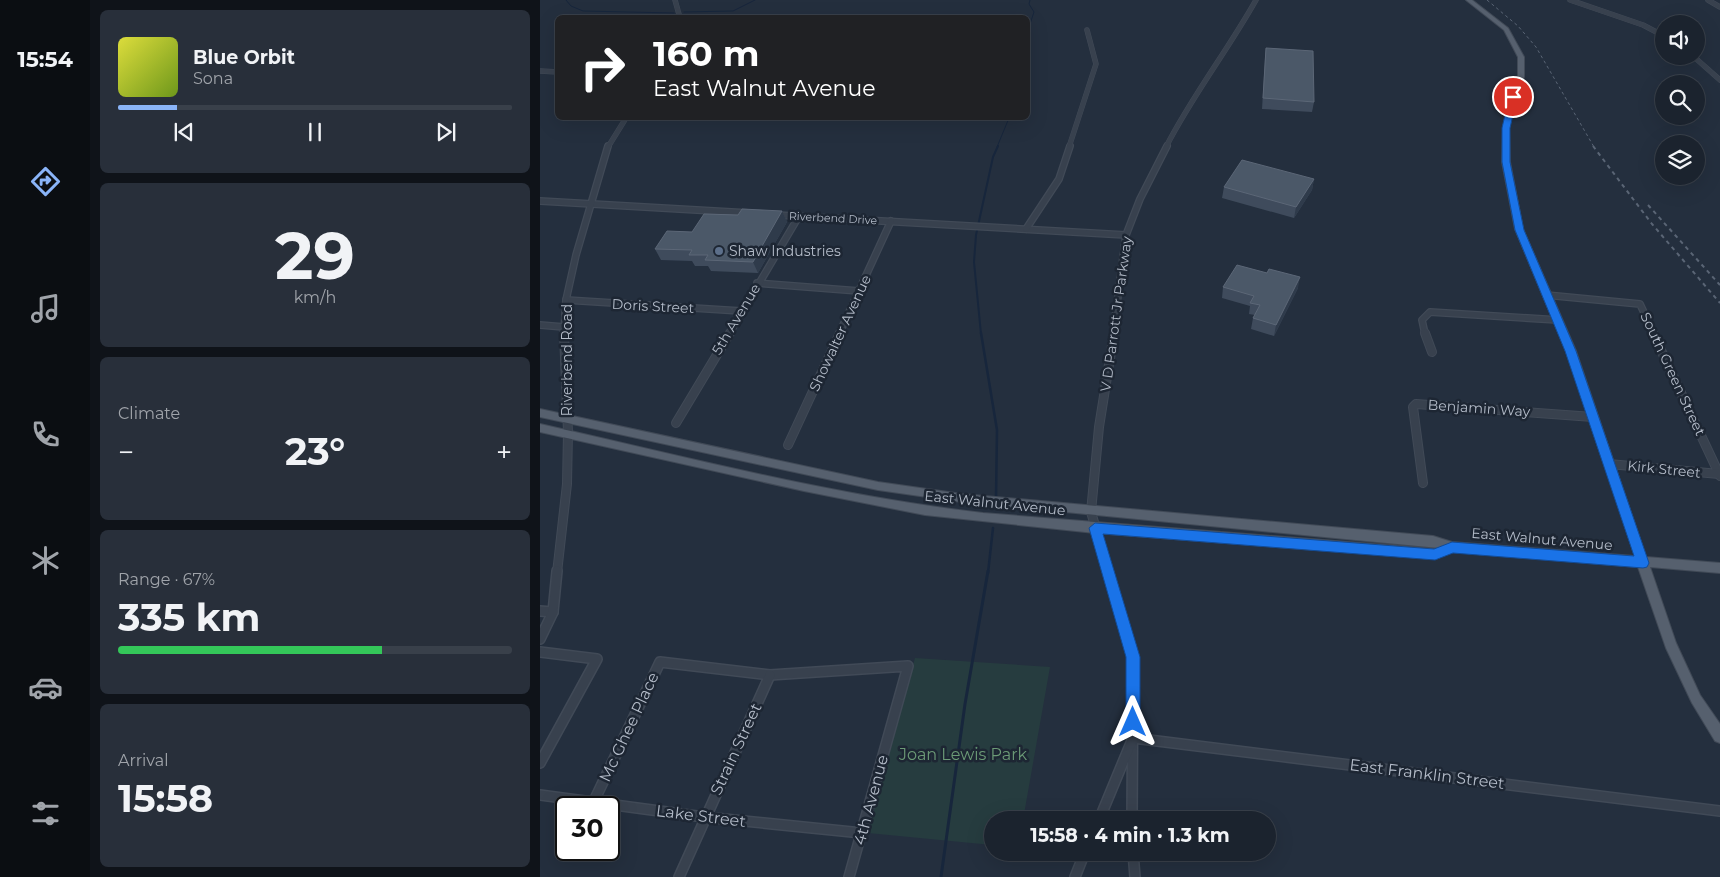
<!DOCTYPE html>
<html lang="en">
<head>
<meta charset="utf-8">
<style>
	body { margin:0; font-family:Montserrat,sans-serif; background:#282f3a; color:#f1f3f6; height:100vh; display:flex; flex-direction:column; font-size:19px; white-space:nowrap }
	* { box-sizing:border-box; margin:0 }
	p { font-size:16px; color:#a0a4aa }
	.icon { flex:none; width:28px; height:28px; fill:none; stroke:currentColor; stroke-width:2; stroke-linecap:round; stroke-linejoin:round }
	.map { position:relative; flex:1; overflow:hidden }
	.drawer { display:flex; flex-direction:column; gap:10px; padding:10px; background:#0f1319; width:450px }
	.drawer>* { flex:none }
	.banner { position:absolute; left:15px; top:15px; width:475px; height:105px; border-radius:8px; box-shadow:0 5px 20px #0002,0 0 0 1px #39404a; background:#202124; color:#fff; overflow:hidden }
	.controls { position:absolute; left:1115px; top:15px; display:grid; gap:10px }
	.controls a { display:grid; place-items:center; width:50px; height:50px; border-radius:50%; background:#1b232e; box-shadow:0 5px 20px #0002,0 0 0 1px #39404a; font-size:25px }
	.speed { position:absolute; left:15px; top:796px; display:flex; gap:10px; font-size:25px; font-weight:700; text-align:center }
	.speed>* { display:grid; place-content:center; width:65px; height:65px; border-radius:50%; background:#1b232e; box-shadow:0 5px 20px #0002,0 0 0 1px #39404a; line-height:1 }
	.speed .limit { border:2px solid #111; border-radius:8px; background:#fff; color:#111 }
	.pin { position:absolute; display:grid; place-items:center; width:42px; height:42px; color:#fff; margin:-21px; border:2px solid #fff; border-radius:50%; box-shadow:0 1px 5px #0007 }
	.me { position:absolute; width:55px; margin:-28px; rotate:0deg; stroke-linejoin:round; filter:drop-shadow(0 0 4px #0008) }
	.turn { display:flex; align-items:center; gap:18px; height:105px; padding:0 15px; font-size:22px }
	.turn .icon { width:65px; height:65px; stroke-width:2.5 }
	.turn b { display:block; font-size:35px; line-height:42px }
	.big { font-size:38px; font-weight:700; line-height:1.1 }
	.drawer .card { flex:1; display:flex; flex-direction:column; justify-content:center; gap:8px; min-width:0; padding:0 18px; border-radius:8px; background:#282f3a }
	.drawer .dial { align-items:center; gap:0 }
	.dial b { font-size:65px; line-height:1 }
	.song { display:flex; align-items:center; gap:15px }
	.cover { width:60px; height:60px; border-radius:8px; background:linear-gradient(135deg,hsl(60 70% 55%),hsl(80 70% 35%)) }
	.played { height:5px; border-radius:2px; background:linear-gradient(90deg,#8ab4f8 15%,#39404a 15%) }
	.keys { display:flex; justify-content:space-around; direction:ltr }
	.heat { display:flex; justify-content:space-between; align-items:center; font-size:28px; direction:ltr }
	.charge { height:8px; border-radius:4px; background:linear-gradient(90deg,#34c759 67%,#39404a 0) }
	.trip { position:absolute; left:444px; top:811px; width:292px; height:50px; border-radius:25px; background:#1b232e; box-shadow:0 5px 20px #0002,0 0 0 1px #39404a; font-weight:700; line-height:50px; text-align:center }
	main { display:flex; flex:1; min-height:0 }
	.tab-bar { display:flex; flex-direction:column; width:90px; justify-content:space-around; align-items:center; background:#0b0e12; color:#a0a4aa }
	.tab-bar .icon { width:35px; height:35px }
	.tab-bar .active { color:#8ab4f8 }
	.tab-bar b { font-size:22px; color:#f1f3f6 }
	.map>svg:first-child { display:block }
	.green { fill:#263c3f }
	.lines { fill:none; stroke-linecap:round; stroke-linejoin:round }
	.stream-far3 { stroke:#17263c; stroke-width:1 }
	.stream-far2 { stroke:#17263c; stroke-width:2 }
	.stream-far1 { stroke:#17263c; stroke-width:2.5 }
	.stream { stroke:#17263c; stroke-width:3 }
	.minor-far3-casing { stroke:#414a57; stroke-width:5.5 }
	.minor-far2-casing { stroke:#414a57; stroke-width:8 }
	.minor-far1-casing { stroke:#414a57; stroke-width:10 }
	.minor-casing { stroke:#414a57; stroke-width:12 }
	.major-casing { stroke:#414a57; stroke-width:2 }
	.minor-far3 { stroke:#38414e; stroke-width:4.5 }
	.minor-far2 { stroke:#38414e; stroke-width:5.5 }
	.minor-far1 { stroke:#38414e; stroke-width:8 }
	.minor { stroke:#38414e; stroke-width:9 }
	.major { fill:#56606e; fill-rule:evenodd }
	.rail-far1 { stroke:#5a6575; stroke-width:1; stroke-dasharray:3 3; stroke-linecap:butt }
	.rail { stroke:#5a6575; stroke-width:2; stroke-dasharray:4 4; stroke-linecap:butt }
	.wall { fill:#3f4b5c }
	.shaded-wall { fill:#2f3b4b }
	.building { fill:#4b5868; stroke:#5c6777 }
	.route { fill:#1a73e8; stroke:#114b97 }
	.service-dot { fill:#5c6f8a; stroke:#1d2633; stroke-width:2 }
	.labels { text-anchor:middle; dominant-baseline:central; stroke-width:5; stroke-linejoin:round; paint-order:stroke }
	.far-street-label { font-size:11px; fill:#b4bcc9; stroke:#1d2633 }
	.poi-label { font-size:14px; fill:#b4bcc9; stroke:#1d2633; text-anchor:start }
	.street-label { font-size:14px; fill:#b4bcc9; stroke:#1d2633 }
	.near-street-label { font-size:16px; fill:#b4bcc9; stroke:#1d2633 }
	.near-park-label { font-size:16px; fill:#6b9a76; stroke:#1d2633 }
</style>
</head>
<body>
<main>
<nav class="tab-bar">
<b>15:54</b>
<svg class="icon active" aria-label="directions" viewBox="0 0 24 24"><path d="M12 3l9 9-9 9-9-9zM9 14v-3h6M13 9l2 2-2 2"/></svg>
<svg class="icon" aria-label="music" viewBox="0 0 24 24"><path d="M9 18V5l10-2v13"/><circle cx="6" cy="18" r="3"/><circle cx="16" cy="16" r="3"/></svg>
<svg class="icon" aria-label="phone" viewBox="0 0 24 24"><path d="M5 4h4l2 5-3 2q2 4 5 5l2-3 5 2v4C11 20 4 13 5 4z"/></svg>
<svg class="icon" aria-label="climate" viewBox="0 0 24 24"><path d="M12 3v18M4 7l16 10M4 17L20 7"/></svg>
<svg class="icon" aria-label="car" viewBox="0 0 24 24"><path d="M5 17H2v-5l4-1 3-4h7l3 4 3 1v5h-3M9 17h6M6 11h13"/><circle cx="7" cy="17" r="2"/><circle cx="17" cy="17" r="2"/></svg>
<svg class="icon" aria-label="filters" viewBox="0 0 24 24"><path d="M4 7h16M4 17h16"/><circle cx="9" cy="7" r="2"/><circle cx="15" cy="17" r="2"/></svg>
</nav>
<section class="drawer">
<div class="card">
<div class="song"><i class="cover"></i><div><b>Blue Orbit</b><p>Sona</p></div></div>
<div class="played"></div>
<div class="keys"><svg class="icon" aria-label="previous" viewBox="0 0 24 24"><path d="M18 5L8 12l10 7zM5 5v14"/></svg><svg class="icon" aria-label="pause" viewBox="0 0 24 24"><path d="M8 5v14M16 5v14"/></svg><svg class="icon" aria-label="next" viewBox="0 0 24 24"><path d="M6 5l10 7-10 7zM19 5v14"/></svg></div>
</div>
<div class="card dial"><b>29</b><p>km/h</p></div>
<div class="card"><p>Climate</p>
<div class="heat"><a>−</a><b class="big">23°</b><a>+</a></div>
</div>
<div class="card"><p>Range · 67%</p><b class="big">335 km</b><div class="charge"></div></div>
<div class="card"><p>Arrival</p><b class="big">15:58</b></div>
</section>
<div class="map">
<svg width="1180" height="877" viewBox="0 0 1180 877">
	<rect width="100%" height="100%" fill="#242f3e"/>
	<path class="green" d="M375 658 510 667 483 820H452V845L328 833Z"/>
	<g class="lines">
		<g class="stream-far3">
			<path d="M26 0 31 6 43 11 134 13"/>
			<path d="M144 12 193 11 215 0"/>
			<path d="M488 30 494 12 489 4 490 0"/>
			<path d="M457 147 469 118"/>
		</g>
		<path class="stream-far2" d="M441 334 434 262 436 235 453 157 458 146"/>
		<g class="stream-far1">
			<path d="M441 333 457 430 456 498"/>
			<path d="M448 573 453 528"/>
		</g>
		<path class="stream" d="M401 877 425 704 448 571"/>
		<defs>
			<g id="minor-far3">
				<path d="M135 0 140 18"/>
				<path d="M1030 0 1103 25 1124 36"/>
				<path d="M1168 0 1180 7"/>
				<path d="M1153 56 1180 80"/>
				<path d="M0 71 18 72"/>
				<path d="M68 147 86 118"/>
				<path d="M529 147 556 64 547 30"/>
				<path d="M626 147C652 96 688 50 716 0"/>
			</g>
			<g id="minor-far2">
				<path d="M0 201 209 213"/>
				<path d="M236 215 586 235"/>
				<path d="M486 229 519 179 530 146"/>
				<path d="M217 283 319 291"/>
				<path d="M1006 295 1100 304 1114 334"/>
				<path d="M26 300 201 311"/>
				<path d="M0 325 24 327"/>
				<path d="M24 334 26 300 36 255 68 146"/>
				<path d="M189 334 259 216"/>
				<path d="M299 334 351 221"/>
				<path d="M573 334 586 235 600 199 627 146"/>
				<path d="M885 334 882 320 890 312 1018 320"/>
			</g>
			<g id="minor-far1">
				<path d="M885 333 892 352"/>
				<path d="M1113 333 1180 476"/>
				<path d="M136 423 190 333"/>
				<path d="M248 445 300 333"/>
				<path d="M1069 464 1179 474"/>
				<path d="M883 483 873 407 876 404 1053 417"/>
				<path d="M17 573 27 484 28 432 24 333"/>
				<path d="M569 573 551 512 559 427 574 333"/>
			</g>
			<g id="minor">
				<path d="M568 571 593 657 592 820"/>
				<path d="M0 611 13 612"/>
				<path d="M0 639 13 612 17 571"/>
				<path d="M0 652 57 659 0 763"/>
				<path d="M0 795 164 817 322 833"/>
				<path d="M54 801 120 662 230 675 368 666 309 877"/>
				<path d="M559 820 593 738 1180 811"/>
				<path d="M593 852 595 877"/>
				<path d="M139 877 230 675"/>
				<path d="M535 877 545 852"/>
			</g>
			<path id="major" d="M926 0H932L968 28 984 57V77L976 97 969 128 970 162 983 229 1036 351 1106 557 1180 563V573L1110 567 1136 643 1160 695 1180 724V743L1175 741 1152 703 1126 648 1098 567 912 552 895 559 555 533 385 515 264 491 0 432V424C146 457 294 496 443 513L895 549 899 548 422 502 338 490 0 417V409L338 482 422 494 893 536 912 542 1095 556 1026 351 975 229 962 162 963 128 970 97 978 77V57L964 30Z"/>
		</defs>
		<use href="#minor-far3" class="minor-far3-casing"/>
		<use href="#minor-far2" class="minor-far2-casing"/>
		<use href="#minor-far1" class="minor-far1-casing"/>
		<use href="#minor" class="minor-casing"/>
		<use href="#major" class="major-casing"/>
		<use href="#minor-far3" class="minor-far3"/>
		<use href="#minor-far2" class="minor-far2"/>
		<use href="#minor-far1" class="minor-far1"/>
		<use href="#minor" class="minor"/>
		<use href="#major" class="major"/>
		<path class="rail-far1" d="M947 0 978 26 996 47 1054 147"/>
		<g class="rail">
			<path d="M1053 146 1112 224 1180 303"/>
			<path d="M1108 205 1180 285"/>
		</g>
	</g>
	<g class="wall">
		<path d="M726 48 774 102 772 112 722 109 725 58Z"/>
		<path d="M774 179 772 190 754 218 682 198 684 187Z"/>
		<path d="M242 211 247 222 218 273 171 271 168 266H155L152 261 121 260 115 249 152 232 198 215Z"/>
		<path d="M683 287 758 288 734 336 711 329 713 318 715 315 709 314 710 306 682 298Z"/>
	</g>
	<g class="shaded-wall">
		<path d="M774 179 772 190 754 218 756 207Z"/>
		<path d="M242 211 247 222 218 273 213 262Z"/>
		<path d="M760 277 758 288 734 336 736 325Z"/>
	</g>
	<g class="building">
		<path d="M726 48 773 51 774 102 723 98Z"/>
		<path d="M702 160 774 179 756 207 684 187Z"/>
		<path d="M202 209 242 211 213 262 165 260 168 255H149L152 250 115 249 127 231 152 232 164 214 198 215Z"/>
		<path d="M697 265 727 273 729 269 760 277 736 325 713 318 720 305 710 303 714 296 683 287Z"/>
	</g>
	<path class="route" d="M973 95 977 97 970 128V162L984 230 1036 351 1109 563 1107 567 1103 568 913 553 895 560 563 534 600 657V722L598 727 593 729 588 727 586 722V657L549 528 555 523 894 549 912 542 1094 556 1025 351 975 230 962 162V128L969 97Z"/>
	<circle class="service-dot" cx="179" cy="251" r="5"/>
	<g class="labels">
		<g class="far-street-label">
			<text transform="translate(293 218) rotate(3)">Riverbend Drive</text>
		</g>
		<g class="poi-label">
			<text x="189" y="251">Shaw Industries</text>
		</g>
		<g class="street-label">
			<text transform="translate(113 306) rotate(3)">Doris Street</text>
			<text transform="translate(576 314) rotate(-82)">V D Parrott Jr Parkway</text>
			<text transform="translate(196 319) rotate(-59)">5th Avenue</text>
			<text transform="translate(300 333) rotate(-65)">Showalter Avenue</text>
			<text transform="translate(27 360) rotate(-90)">Riverbend Road</text>
			<text transform="translate(1133 374) rotate(65)">South Green Street</text>
			<text transform="translate(939 408) rotate(4)">Benjamin Way</text>
			<text transform="translate(1124 469) rotate(6)">Kirk Street</text>
			<text transform="translate(455 503) rotate(6)">East Walnut Avenue</text>
			<text transform="translate(1002 539) rotate(5)">East Walnut Avenue</text>
		</g>
		<g class="near-street-label">
			<text transform="translate(89 727) rotate(-65)">Mc Ghee Place</text>
			<text transform="translate(196 749) rotate(-65)">Strain Street</text>
			<text transform="translate(887 774) rotate(7)">East Franklin Street</text>
			<text transform="translate(331 800) rotate(-75)">4th Avenue</text>
			<text transform="translate(161 816) rotate(7)">Lake Street</text>
		</g>
		<g class="near-park-label">
			<text x="423" y="754">Joan Lewis Park</text>
		</g>
	</g>
</svg>
<div class="controls">
<a><svg class="icon" aria-label="sound" viewBox="0 0 24 24"><path d="M4 9h4l5-4v14l-5-4H4zM17 9q2 3 0 6"/></svg></a>
<a><svg class="icon" aria-label="search" viewBox="0 0 24 24"><circle cx="10" cy="10" r="6"/><path d="M15 15l6 6"/></svg></a>
<a><svg class="icon" aria-label="layers" viewBox="0 0 24 24"><path d="M12 4l9 5-9 5-9-5zM3 14l9 5 9-5"/></svg></a>
</div>
<div class="speed"><div class="limit">30</div></div>
<div class="pin" style="left:973px;top:97px;background:#d93025"><svg class="icon" aria-label="arrive" viewBox="0 0 24 24"><path d="M6 21V4h12l-3 4 3 4H6"/></svg></div>
<svg class="me" style="left:593px;top:722px" viewBox="-20 -20 40 40"><path d="M0-17L14 15 0 8-14 15z" fill="#1a73e8" stroke="#fff" stroke-width="4"/></svg>
<div class="trip">15:58 · 4 min · 1.3 km</div>
<div class="banner">
<div class="turn"><svg class="icon" aria-label="right" viewBox="0 0 24 24"><path d="M7 20v-9h11M14 6l5 5-5 5"/></svg><div><b>160 m</b>East Walnut Avenue</div></div>
</div>
</div>
</main>
</body>
</html>
